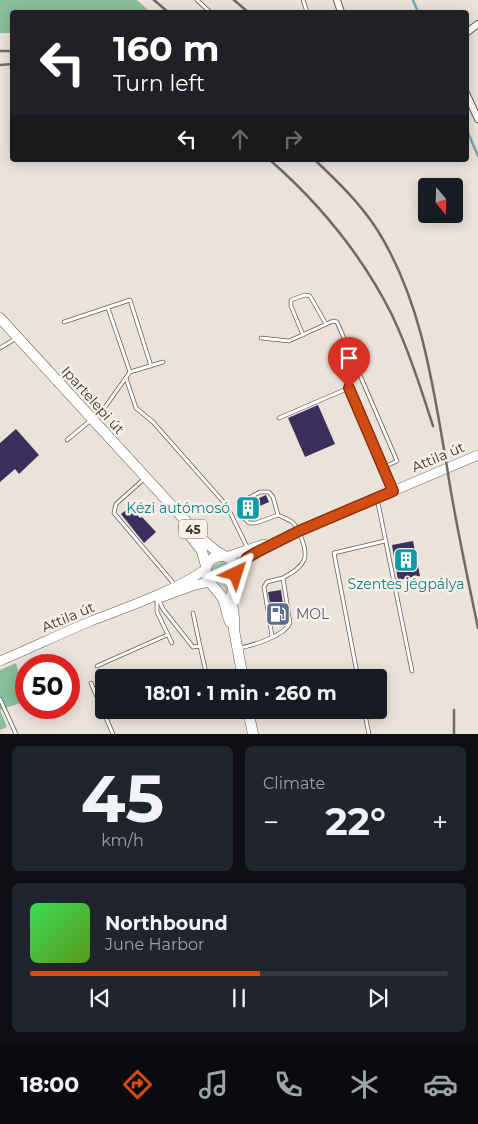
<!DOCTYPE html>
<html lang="en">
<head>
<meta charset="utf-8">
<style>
	body { margin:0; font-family:Montserrat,sans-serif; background:#20242c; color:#f1f3f6; height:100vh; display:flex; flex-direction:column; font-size:19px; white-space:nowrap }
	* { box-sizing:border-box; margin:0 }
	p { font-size:16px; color:#9ea1a6 }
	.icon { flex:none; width:28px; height:28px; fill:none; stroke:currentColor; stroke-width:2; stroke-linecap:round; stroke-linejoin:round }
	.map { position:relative; height:734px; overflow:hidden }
	.details { display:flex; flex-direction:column; gap:12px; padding:12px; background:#0d0f14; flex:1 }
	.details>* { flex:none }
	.top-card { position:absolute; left:10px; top:10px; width:459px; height:152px; border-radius:5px; box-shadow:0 2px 12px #0003; background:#202124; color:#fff; overflow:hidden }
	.needle { width:32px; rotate:161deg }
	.tools { position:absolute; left:418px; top:178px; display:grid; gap:10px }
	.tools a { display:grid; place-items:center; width:45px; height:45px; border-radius:5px; background:#171b24; box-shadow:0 2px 12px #0003; font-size:25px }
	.speed { position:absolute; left:15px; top:654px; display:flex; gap:10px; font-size:25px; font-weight:700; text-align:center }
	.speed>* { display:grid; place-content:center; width:65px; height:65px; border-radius:50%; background:#171b24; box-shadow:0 2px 12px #0003; line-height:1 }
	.speed .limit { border:8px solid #d22; background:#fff; color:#111 }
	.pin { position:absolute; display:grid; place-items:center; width:42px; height:42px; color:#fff; margin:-51px -21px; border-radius:50% 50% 50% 0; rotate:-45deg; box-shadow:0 0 5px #0007 }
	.pin .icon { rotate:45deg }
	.me { position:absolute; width:55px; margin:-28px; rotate:41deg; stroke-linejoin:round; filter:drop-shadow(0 0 4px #0008) }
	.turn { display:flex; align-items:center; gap:18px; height:105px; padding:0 20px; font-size:22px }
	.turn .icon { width:65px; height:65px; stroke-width:2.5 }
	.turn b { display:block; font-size:35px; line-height:42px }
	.lanes { display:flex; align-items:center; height:48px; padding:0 20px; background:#0003; justify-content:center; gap:25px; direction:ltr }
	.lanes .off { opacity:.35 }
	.big { font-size:38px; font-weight:700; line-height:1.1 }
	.details .card { flex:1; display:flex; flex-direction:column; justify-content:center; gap:8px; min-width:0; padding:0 18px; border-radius:8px; background:#20242c }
	.details .dial { align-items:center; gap:0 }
	.dial b { font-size:65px; line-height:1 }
	.song { display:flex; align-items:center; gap:15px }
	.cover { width:60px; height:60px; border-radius:8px; background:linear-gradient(135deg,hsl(130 70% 55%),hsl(90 70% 35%)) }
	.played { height:5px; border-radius:2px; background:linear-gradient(90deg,#d34d12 55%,#363941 55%) }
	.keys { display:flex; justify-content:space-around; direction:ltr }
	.heat { display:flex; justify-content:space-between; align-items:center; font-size:28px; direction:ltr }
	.details .tiles { flex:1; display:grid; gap:12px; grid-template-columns:1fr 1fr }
	.card:last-child { grid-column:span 2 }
	.trip { position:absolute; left:95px; top:669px; width:292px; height:50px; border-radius:5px; background:#171b24; box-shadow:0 2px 12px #0003; font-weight:700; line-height:50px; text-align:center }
	.tabs { display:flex; height:80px; justify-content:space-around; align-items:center; background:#090b0e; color:#9ea1a6 }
	.tabs .icon { width:35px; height:35px }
	.tabs .on { color:#d34d12 }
	.tabs b { font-size:22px; color:#f1f3f6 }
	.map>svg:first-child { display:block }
	.green { fill:#b6d7c0 }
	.forest { fill:#88be99 }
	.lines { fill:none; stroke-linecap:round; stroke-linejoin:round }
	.stream { stroke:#75a7b2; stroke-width:2.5 }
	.building { fill:#3b305d }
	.service-casing { stroke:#655e56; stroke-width:4.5 }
	.minor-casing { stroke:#655e56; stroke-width:8 }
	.secondary-casing { stroke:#655e56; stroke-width:10 }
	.primary-casing { stroke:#655e56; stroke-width:11 }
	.service { stroke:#fff; stroke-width:3 }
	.minor { stroke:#fff; stroke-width:6 }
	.secondary { stroke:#fff; stroke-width:9 }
	.primary { stroke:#fff; stroke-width:10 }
	.rail { stroke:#6e6a65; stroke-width:2.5 }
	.route-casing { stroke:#89320c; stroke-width:12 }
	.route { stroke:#d34d12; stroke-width:9 }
	.labels { text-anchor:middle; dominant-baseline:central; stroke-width:5; stroke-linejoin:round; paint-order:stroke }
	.shield { fill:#f8f0e7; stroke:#716c68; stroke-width:1 }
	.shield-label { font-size:12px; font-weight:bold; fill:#373431 }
	.street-label { font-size:14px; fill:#373431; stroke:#f8f0e7 }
	.culture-label { font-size:14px; fill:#0d838f; stroke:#f8f0e7; text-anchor:end }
	.service-label { font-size:14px; fill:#4e5e75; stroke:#f8f0e7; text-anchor:start }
</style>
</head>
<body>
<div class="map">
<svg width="478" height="734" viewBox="0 0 478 734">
	<rect width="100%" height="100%" fill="#ebe3da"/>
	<circle class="green" cx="221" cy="572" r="10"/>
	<g class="forest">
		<path d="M0 0H137L150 12H12V33H0Z"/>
		<path d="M16 663 26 701 0 710 7 727 0 730V670Z"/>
	</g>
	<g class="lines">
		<g class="stream">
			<path d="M413 0 418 12"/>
			<path d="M466 128 478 156"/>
		</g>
	</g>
	<g class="building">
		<path d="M318 405 335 444 305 457 288 418Z"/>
		<path d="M16 429 39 455 19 474 15 469 0 482V443Z"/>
		<path d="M266 495 269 502 246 512 243 505Z"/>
		<path d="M130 507 140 518 142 517 156 532 144 543 121 514Z"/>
		<path d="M413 541 420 576 398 580 392 545Z"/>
		<path d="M281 590 285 619 273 621 268 592Z"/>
	</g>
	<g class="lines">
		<defs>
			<g id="service">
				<path d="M197 0 210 12"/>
				<path d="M303 0 307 12"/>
				<path d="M108 308 130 372"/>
				<path d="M64 322 130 300 151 366"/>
				<path d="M303 335 291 306V300L305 295 310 296 326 324"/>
				<path d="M261 338 289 341 333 321 337 322 397 461 384 467"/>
				<path d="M0 348 15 339"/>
				<path d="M337 361 393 490"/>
				<path d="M126 378 136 408 153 422 227 506 248 549"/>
				<path d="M279 418 349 388"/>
				<path d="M67 440 103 410 130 372 163 362"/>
				<path d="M144 479 116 504 114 513 175 585"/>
				<path d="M377 498 412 671"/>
				<path d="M157 596 163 609 193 647 200 646 207 677 205 678"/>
				<path d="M157 599V612L172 643"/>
				<path d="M193 613 200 646"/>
				<path d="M272 636 264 587 267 582 283 578"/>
				<path d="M240 648C254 645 284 636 290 623L283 578C291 573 300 569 304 560 308 552 299 527 292 522 288 519 282 517 278 515L256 523H249L245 519 239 503 260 492H269L273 497 278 515"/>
				<path d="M97 666 167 635"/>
				<path d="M358 678 334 553 385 541"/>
				<path d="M91 683 113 734"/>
				<path d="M0 699 16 734"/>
				<path d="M364 710 369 734"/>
				<path d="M106 716 122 710"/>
			</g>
			<g id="minor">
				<path d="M337 0 341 12"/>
				<path d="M466 33 478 24"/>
				<path d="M466 93 478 119"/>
			</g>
			<g id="secondary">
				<path d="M226 557 264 544"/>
				<path d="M236 574 247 558 299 531 478 455"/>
				<path d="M162 597 195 585 210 582"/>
				<path d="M0 661C31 648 60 634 91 621 128 607 174 591 206 569"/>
			</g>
			<g id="primary">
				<path d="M0 318 204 541 216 551 230 559 235 566 236 574 231 596 234 617V630L243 678"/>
				<path d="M184 528 202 551 206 566"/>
				<path d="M223 556C217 556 212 557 209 562 198 576 217 588 223 599 226 607 227 615 230 622"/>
				<path d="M248 710 253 734"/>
			</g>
		</defs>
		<use href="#service" class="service-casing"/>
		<use href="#minor" class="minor-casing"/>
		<use href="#secondary" class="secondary-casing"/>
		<use href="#primary" class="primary-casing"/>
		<use href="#service" class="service"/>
		<use href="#minor" class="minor"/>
		<use href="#secondary" class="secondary"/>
		<use href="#primary" class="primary"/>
		<g class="rail">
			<path d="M154 0 168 12"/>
			<path d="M234 0 248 12"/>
			<path d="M0 51H12"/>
			<path d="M0 65 12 64"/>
			<path d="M270 160C320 204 362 255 392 315 409 351 421 389 433 426"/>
			<path d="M315 160C338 182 361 204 378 231 422 302 433 386 447 467 455 521 467 574 478 628"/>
			<path d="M454 710V734"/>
		</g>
	</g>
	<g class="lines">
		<defs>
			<path id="route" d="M236 574 247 558 257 552 299 531 393 491 349 388"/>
		</defs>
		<use href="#route" class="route-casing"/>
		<use href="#route" class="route"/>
	</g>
	<defs>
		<symbol id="building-square" viewBox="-11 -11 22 22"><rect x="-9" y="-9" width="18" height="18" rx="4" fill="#0f9aa8" stroke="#f8f0e7"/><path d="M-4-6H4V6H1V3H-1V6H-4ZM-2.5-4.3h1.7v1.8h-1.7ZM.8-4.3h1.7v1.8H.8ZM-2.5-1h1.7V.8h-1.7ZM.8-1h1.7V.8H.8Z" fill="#fff"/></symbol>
		<symbol id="fuel-square" viewBox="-11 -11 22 22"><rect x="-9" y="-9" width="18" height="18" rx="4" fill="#5c6f8a" stroke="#f8f0e7"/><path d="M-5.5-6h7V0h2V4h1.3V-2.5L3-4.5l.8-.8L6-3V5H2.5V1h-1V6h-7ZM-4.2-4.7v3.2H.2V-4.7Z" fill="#fff"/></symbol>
	</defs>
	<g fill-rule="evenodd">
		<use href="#building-square" x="234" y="494" width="28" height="28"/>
		<use href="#building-square" x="392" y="546" width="28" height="28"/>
		<use href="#fuel-square" x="264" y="600" width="28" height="28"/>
	</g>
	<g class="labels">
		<rect class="shield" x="179" y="519.5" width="28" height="19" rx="4"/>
		<g class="shield-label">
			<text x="193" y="529">45</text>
		</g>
		<g class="street-label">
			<text transform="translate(93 400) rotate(48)">Ipartelepi út</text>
			<text transform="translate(438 457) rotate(-23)">Attila út</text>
			<text transform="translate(68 617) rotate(-23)">Attila út</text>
		</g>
		<g class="culture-label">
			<text x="230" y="508">Kézi autómosó</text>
			<text x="406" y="584" text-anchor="middle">Szentes jégpálya</text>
		</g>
		<g class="service-label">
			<text x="296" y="614">MOL</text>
		</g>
	</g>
</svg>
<div class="tools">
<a><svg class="needle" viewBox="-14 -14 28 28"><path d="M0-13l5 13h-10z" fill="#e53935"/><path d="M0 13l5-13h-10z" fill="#9ea1a6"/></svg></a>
</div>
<div class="speed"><div class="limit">50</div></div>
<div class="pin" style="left:349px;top:388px;background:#d93025"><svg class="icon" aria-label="arrive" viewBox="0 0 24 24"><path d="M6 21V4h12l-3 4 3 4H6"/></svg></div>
<svg class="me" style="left:236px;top:574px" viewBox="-20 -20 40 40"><path d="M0-17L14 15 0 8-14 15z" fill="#d34d12" stroke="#fff" stroke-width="4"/></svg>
<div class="trip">18:01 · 1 min · 260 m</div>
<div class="top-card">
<div class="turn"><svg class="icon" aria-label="left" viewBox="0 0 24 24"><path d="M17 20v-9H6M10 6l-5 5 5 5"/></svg><div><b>160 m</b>Turn left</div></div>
<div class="lanes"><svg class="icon" aria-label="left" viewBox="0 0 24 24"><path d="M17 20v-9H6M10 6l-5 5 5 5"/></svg><svg class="icon off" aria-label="ahead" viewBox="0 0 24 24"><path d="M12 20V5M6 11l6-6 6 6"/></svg><svg class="icon off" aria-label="right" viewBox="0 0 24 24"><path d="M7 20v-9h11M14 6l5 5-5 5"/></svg></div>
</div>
</div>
<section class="details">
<div class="tiles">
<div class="card dial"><b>45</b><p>km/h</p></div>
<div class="card"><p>Climate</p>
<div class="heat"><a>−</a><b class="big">22°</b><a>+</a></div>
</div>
<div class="card">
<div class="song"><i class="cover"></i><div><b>Northbound</b><p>June Harbor</p></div></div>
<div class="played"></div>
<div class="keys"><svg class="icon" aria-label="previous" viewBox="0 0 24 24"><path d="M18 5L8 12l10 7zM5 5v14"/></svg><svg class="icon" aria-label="pause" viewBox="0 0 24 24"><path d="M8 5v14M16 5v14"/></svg><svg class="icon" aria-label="next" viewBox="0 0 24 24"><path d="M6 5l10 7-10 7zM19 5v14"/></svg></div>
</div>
</div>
</section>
<nav class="tabs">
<b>18:00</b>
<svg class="icon on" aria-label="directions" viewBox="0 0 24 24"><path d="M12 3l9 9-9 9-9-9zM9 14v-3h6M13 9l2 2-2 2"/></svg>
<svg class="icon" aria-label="music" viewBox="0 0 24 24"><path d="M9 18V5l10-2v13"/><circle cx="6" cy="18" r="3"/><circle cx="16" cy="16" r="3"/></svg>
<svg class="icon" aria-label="phone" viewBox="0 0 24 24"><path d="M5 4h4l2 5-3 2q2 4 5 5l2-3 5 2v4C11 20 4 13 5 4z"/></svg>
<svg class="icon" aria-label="climate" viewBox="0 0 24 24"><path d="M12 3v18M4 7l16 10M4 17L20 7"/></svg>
<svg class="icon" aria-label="car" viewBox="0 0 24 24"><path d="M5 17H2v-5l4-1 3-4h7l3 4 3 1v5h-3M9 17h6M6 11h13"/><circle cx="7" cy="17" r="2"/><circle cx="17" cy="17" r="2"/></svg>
</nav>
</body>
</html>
